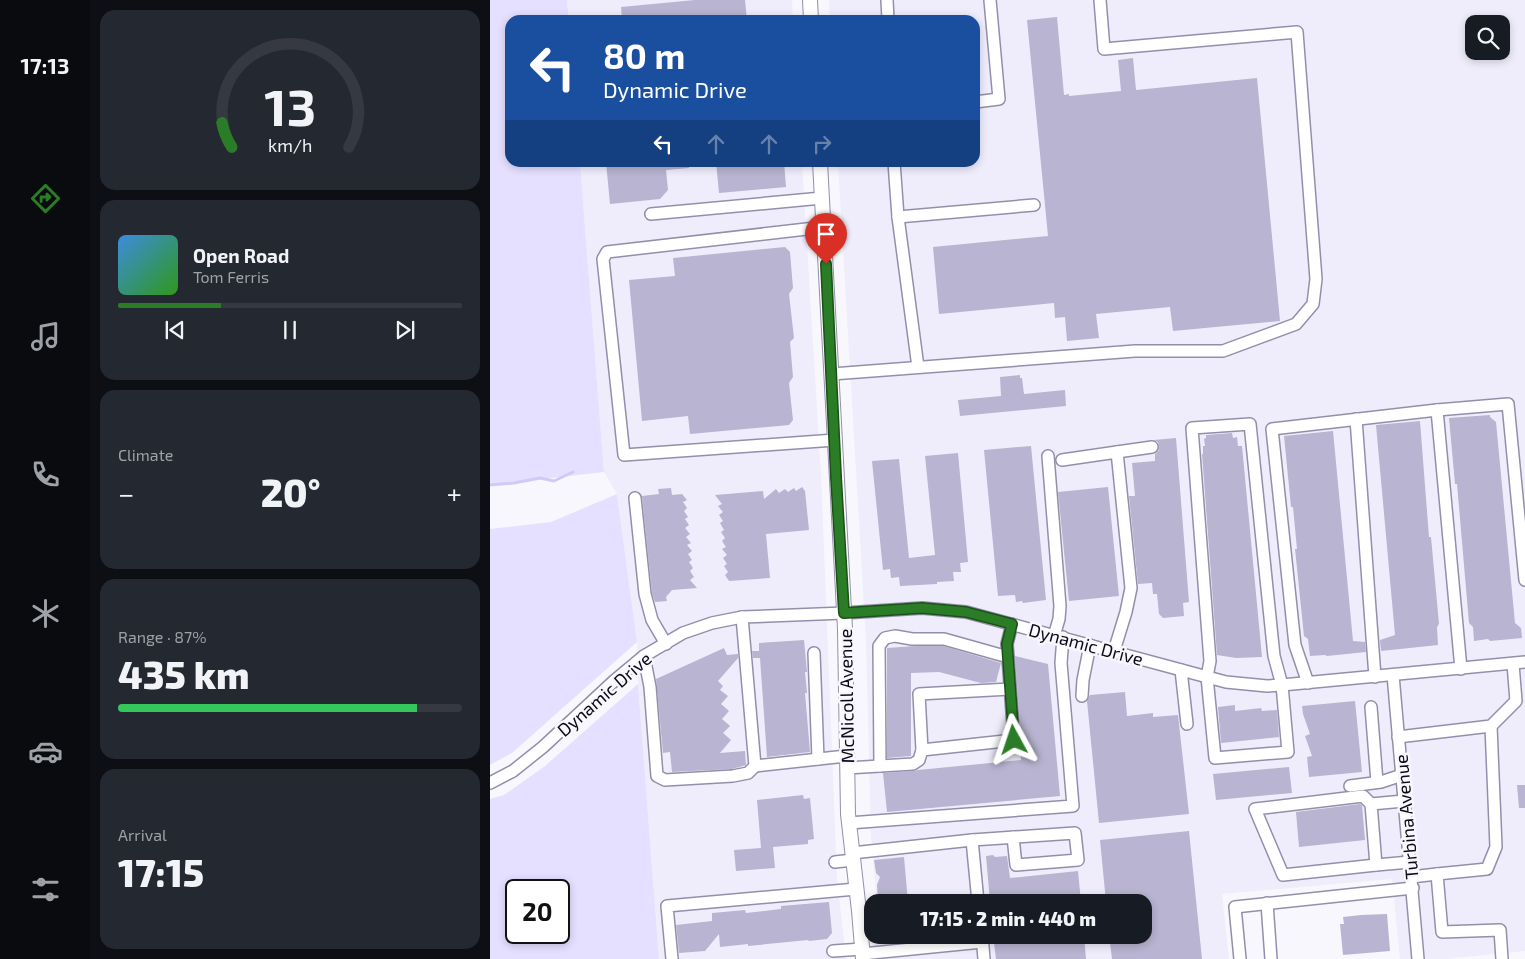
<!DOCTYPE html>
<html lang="en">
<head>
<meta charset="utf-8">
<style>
	body { margin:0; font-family:"Exo 2",sans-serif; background:#242831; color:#f1f3f6; height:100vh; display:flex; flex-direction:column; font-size:19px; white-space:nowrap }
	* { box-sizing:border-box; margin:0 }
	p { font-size:16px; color:#9ea1a6 }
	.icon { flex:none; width:28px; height:28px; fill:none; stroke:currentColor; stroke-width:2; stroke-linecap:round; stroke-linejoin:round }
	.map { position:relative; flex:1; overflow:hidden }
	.side { display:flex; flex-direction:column; gap:10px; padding:10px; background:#0d0f14; width:400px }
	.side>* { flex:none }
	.guide { position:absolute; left:15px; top:15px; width:475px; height:152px; border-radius:15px; box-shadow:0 2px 8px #0003; background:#1a4fa0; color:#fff; overflow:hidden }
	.tools { position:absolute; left:975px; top:15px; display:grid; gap:10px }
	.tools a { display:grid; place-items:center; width:45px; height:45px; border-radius:10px; background:#171b24; box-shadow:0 2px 8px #0003; font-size:25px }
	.speed { position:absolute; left:15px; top:879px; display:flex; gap:10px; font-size:25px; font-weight:700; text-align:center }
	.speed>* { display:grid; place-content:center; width:65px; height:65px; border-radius:50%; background:#171b24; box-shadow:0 2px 8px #0003; line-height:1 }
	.speed .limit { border:2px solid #111; border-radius:8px; background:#fff; color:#111 }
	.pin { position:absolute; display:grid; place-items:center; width:42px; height:42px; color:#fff; margin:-51px -21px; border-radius:50% 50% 50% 0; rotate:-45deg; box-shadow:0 0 5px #0007 }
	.pin .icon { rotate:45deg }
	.me { position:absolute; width:55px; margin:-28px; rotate:355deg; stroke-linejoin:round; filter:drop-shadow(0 0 4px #0008) }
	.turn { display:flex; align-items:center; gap:18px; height:105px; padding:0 15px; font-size:22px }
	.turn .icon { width:65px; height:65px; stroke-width:2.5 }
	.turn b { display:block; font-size:35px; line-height:42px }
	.lanes { display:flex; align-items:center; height:48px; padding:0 15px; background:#0003; justify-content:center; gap:25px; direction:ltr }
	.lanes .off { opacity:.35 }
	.big { font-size:38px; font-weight:800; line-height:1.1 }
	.side .card { flex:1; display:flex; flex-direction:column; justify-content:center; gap:8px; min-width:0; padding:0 18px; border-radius:15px; background:#242831 }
	.side .dial { align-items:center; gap:0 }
	.dial svg { height:130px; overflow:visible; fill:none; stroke:#363941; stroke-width:7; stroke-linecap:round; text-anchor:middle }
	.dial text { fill:#f1f3f6; stroke:none }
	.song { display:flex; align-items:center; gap:15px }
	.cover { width:60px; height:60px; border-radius:8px; background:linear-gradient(135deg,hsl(210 70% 55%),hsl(110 70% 35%)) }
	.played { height:5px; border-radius:2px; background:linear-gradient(90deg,#2b7c27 30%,#363941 30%) }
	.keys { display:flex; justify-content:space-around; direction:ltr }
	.heat { display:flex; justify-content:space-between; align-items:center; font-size:28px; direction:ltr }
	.charge { height:8px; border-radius:4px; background:linear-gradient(90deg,#34c759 87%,#363941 0) }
	.trip { position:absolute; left:374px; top:894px; width:288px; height:50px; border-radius:15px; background:#171b24; box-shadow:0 2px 8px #0003; font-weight:800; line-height:50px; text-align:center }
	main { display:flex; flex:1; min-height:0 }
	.menu { display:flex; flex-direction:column; width:90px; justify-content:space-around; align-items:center; background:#090b0e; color:#9ea1a6 }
	.menu .icon { width:35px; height:35px }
	.menu .on { color:#2b7c27 }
	.menu b { font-size:22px; color:#f1f3f6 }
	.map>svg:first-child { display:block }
	.built { fill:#efedfc; fill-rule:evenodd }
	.green { fill:#e5e0ff; fill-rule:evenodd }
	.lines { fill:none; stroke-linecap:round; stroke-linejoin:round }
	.stream { stroke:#d1c9f8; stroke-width:3 }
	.building { fill:#b8b4d1 }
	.minor-casing { stroke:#938fab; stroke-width:14 }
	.major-casing { stroke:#938fab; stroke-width:16 }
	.minor { stroke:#fff; stroke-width:11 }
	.major { stroke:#fff; stroke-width:14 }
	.route-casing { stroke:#1c5119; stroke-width:12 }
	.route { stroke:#2b7c27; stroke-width:9 }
	.labels { text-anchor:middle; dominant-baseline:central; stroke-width:5; stroke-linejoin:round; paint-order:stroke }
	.street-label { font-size:18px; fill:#0c0a14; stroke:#f8f7fd }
</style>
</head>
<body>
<main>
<nav class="menu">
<b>17:13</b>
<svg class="icon on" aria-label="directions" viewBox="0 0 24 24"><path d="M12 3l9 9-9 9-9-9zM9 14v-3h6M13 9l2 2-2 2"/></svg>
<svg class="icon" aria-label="music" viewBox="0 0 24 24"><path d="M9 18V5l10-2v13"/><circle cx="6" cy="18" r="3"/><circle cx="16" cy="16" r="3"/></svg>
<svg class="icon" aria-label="phone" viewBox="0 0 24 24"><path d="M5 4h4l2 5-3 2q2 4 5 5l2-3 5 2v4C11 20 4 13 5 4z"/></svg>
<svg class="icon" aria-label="climate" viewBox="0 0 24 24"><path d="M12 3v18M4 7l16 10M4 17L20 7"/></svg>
<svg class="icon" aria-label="car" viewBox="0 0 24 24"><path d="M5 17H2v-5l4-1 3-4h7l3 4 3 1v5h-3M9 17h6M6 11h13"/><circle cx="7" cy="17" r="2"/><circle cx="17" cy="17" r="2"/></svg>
<svg class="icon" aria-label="filters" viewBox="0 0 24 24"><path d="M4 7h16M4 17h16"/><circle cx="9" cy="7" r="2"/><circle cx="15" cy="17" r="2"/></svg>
</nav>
<section class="side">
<div class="card dial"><svg viewBox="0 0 100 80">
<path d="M14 69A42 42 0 1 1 86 69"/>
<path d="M14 69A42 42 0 0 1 8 54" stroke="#2b7c27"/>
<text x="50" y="56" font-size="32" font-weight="700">13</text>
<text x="50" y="72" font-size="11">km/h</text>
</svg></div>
<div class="card">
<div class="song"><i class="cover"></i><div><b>Open Road</b><p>Tom Ferris</p></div></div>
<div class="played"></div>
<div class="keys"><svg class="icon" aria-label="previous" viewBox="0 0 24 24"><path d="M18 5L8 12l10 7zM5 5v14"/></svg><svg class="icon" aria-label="pause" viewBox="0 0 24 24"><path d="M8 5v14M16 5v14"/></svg><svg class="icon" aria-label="next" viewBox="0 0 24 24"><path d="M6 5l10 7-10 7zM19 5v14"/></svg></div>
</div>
<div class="card"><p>Climate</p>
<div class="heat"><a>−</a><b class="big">20°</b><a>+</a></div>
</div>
<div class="card"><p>Range · 87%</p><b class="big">435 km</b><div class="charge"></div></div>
<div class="card"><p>Arrival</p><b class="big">17:15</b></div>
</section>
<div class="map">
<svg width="1035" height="959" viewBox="0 0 1035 959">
	<rect width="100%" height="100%" fill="#f8f7fd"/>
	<g class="built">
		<path d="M77 0H302L303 20H79Z"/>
		<path d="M339 0H1035V951L956 959H910L902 879 732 894 739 959H393L390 935H652V902H387L381 837 376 641 348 163 485 162V20H340ZM984 24H1011V51H984Z"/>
		<path d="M90 163H312L331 474 347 877 356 959H169L148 684 147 642 127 494 114 472Z"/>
	</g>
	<g class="green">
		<path d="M0 0H77L79 20H20V162L90 163 114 472 0 485Z"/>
		<path d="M127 494 147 642 22 753 0 765V529L61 522Z"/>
		<path d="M148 684 169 959H0V799L14 795 55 766ZM26 890H69V932H26Z"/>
	</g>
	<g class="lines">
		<path class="stream" d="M0 485 24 483 50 478 64 481 83 472"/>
	</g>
	<g class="building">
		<path d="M205 0H255L257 20H132L131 7Z"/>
		<path d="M567 17 574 95 579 94V96L631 91 628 60 643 58 646 90 767 78 790 321 683 331 680 307 606 314 609 338 577 341 575 317 565 318 564 303 449 314 443 247 558 236 537 20Z"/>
		<path d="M116 162H198L199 168 176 170 178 190 170 199 120 204Z"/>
		<path d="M226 162H294L296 187 229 193Z"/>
		<path d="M295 247 300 252 303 288 299 294 304 338 300 342 303 377 299 383 303 420 299 425 200 434 198 416 152 421 139 280 185 276 183 258Z"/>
		<path d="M530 375V378H532L534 394 575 390 576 406 470 416 468 400 511 396 510 377Z"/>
		<path d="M1000 415V417L1006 422 1025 623 1031 628 1032 638 1000 641 998 639 984 641 983 627 979 623 967 484H965L959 418Z"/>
		<path d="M930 421 939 537H941L949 624 947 627 948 645 891 651 890 640 905 635 886 425Z"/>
		<path d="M843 431 863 641 875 642 876 652 837 656 835 655 820 656 818 639 814 636 805 549H807L803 507H801L794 436Z"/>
		<path d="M742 433 743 438 747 437 748 446H752L772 657 746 658 727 655 712 454H713V446H715L714 439 716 438V435Z"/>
		<path d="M686 438 699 602 693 603 694 616 673 618 669 614 667 594H663L662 583 648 584 639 496H645L642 463 665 461V454L669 450V446L668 442 664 440Z"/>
		<path d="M541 446 556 600 533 603 532 601 526 602 525 595 508 596 494 450Z"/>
		<path d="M468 453 478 562 470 563 471 572H463L464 581 447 582V584L410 586 409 577 401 578 400 569 393 570 382 461 409 459 419 558 445 555 435 456Z"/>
		<path d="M312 487 315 491 319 530 276 534 280 578 239 581 235 575 238 572 234 566 237 564 233 558 237 555 232 549 236 547 232 541 235 538 231 532 234 530 230 523 233 521 229 515 233 512 228 506 232 504 225 495 273 491 274 499 286 489 289 493 295 489 298 492 304 488 306 491Z"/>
		<path d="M618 487 629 596 579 601 568 492Z"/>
		<path d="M181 488 182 495 192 494 197 500 193 502 197 508 194 511 198 517 195 519 199 525 195 528 200 534 196 537 201 543 197 545 202 551 198 554 202 560 199 562 203 568 200 571 204 577 200 580 207 588 182 590 176 597 177 601 165 602 162 593 152 496 169 494 168 489Z"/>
		<path d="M314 640 317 672H315L317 693H315L320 752 277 757 270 658H263L262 651H269V643Z"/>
		<path d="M425 646H453L511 663 506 682 491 683 449 672 421 673V756L397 758V648Z"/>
		<path d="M234 648 237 655 248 654V658L228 681 233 686 230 690 238 696 231 704 239 711 232 719 240 726 233 733 241 740 230 753 255 751 256 765 242 769 182 772 180 752 173 753 166 679Z"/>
		<path d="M525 656 558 664 570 796 397 812 393 773 423 771 428 770 531 760 530 745 531 739Z"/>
		<path d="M635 692 637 716 663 713V717L688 715 699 814 609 823 597 701 600 695Z"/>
		<path d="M865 701 872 772 819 777 817 757 822 756 815 736 820 734 813 714 812 706Z"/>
		<path d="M745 705V711L771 708 772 711 787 710 789 737 731 743 728 707Z"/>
		<path d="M799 767 802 793 726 800 723 774Z"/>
		<path d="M1027 785H1035V808H1029Z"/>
		<path d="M313 795 314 799 320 798 324 839 318 840V844L283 847 285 868 246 871 244 850 271 848 267 800Z"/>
		<path d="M870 804 872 805 875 840 809 847 806 812Z"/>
		<path d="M699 831 712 959H622L619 935H652V902H616L610 840Z"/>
		<path d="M503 855 505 857 517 856 520 878 588 871 591 902H500L496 856Z"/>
		<path d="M414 857 418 902H388L387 885 390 877 386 873 384 860Z"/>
		<path d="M339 902 342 933 337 939 319 941 318 940 258 946V944L230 947 229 934 215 951 189 953 186 925 222 921V913L255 910 256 913 291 909V906Z"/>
		<path d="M897 914 900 951 853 955 850 924H854L853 917 871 915Z"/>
		<path d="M391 935H421L422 941 392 944Z"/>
		<path d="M503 935H594L596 959H506Z"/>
	</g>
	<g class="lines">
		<defs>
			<g id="minor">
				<path d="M397 0 398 20"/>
				<path d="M485 102 509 99 500 0"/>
				<path d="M404 162 408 217 428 367"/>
				<path d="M161 214 332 198"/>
				<path d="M408 217 544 205"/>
				<path d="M334 227 117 252 113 259 134 455 345 440"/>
				<path d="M342 374 645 351H733L806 324 823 304 826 279 807 32 614 49 610 0"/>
				<path d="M947 410 1018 404 1035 580"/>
				<path d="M866 419 885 677"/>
				<path d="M760 424 784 656 792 685 798 752 725 758 717 677 720 661 702 428Z"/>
				<path d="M627 452 662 447"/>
				<path d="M558 456 570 606 569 619 564 636"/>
				<path d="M572 460 627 452 641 588 636 612 624 651"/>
				<path d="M145 498 155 594 162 620 176 644"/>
				<path d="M324 653 328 759"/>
				<path d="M154 656 160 687 167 776 175 780 243 776 258 773 265 766 252 617"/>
				<path d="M691 670 697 724"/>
				<path d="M903 675 928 959"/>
				<path d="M818 683 805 645 782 429 947 410 971 669"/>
				<path d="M592 696 593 680 600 645"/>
				<path d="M881 707 887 782"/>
				<path d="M1001 726 1006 847 997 869 947 874 952 932 1010 930 1012 959"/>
				<path d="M908 737 1001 726 1026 701 1023 664"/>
				<path d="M432 750 429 694 520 689"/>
				<path d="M265 766 356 756"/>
				<path d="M390 766 389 646 395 638 405 636 422 639H454L518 657"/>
				<path d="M357 768 423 764 429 760 432 750 524 740 517 644 522 624"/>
				<path d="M0 783 23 771 53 747 124 681 154 656 193 633 222 623 252 617 354 613 432 608 476 612 736 682 777 686 792 685 1035 662"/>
				<path d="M860 786 891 782 912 775"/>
				<path d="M914 801 881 804 886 865 920 862"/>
				<path d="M881 804 873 796 765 809 793 875 886 865"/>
				<path d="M359 823 583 806 571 663 573 637"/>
				<path d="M482 840 585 833 588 860 526 865 523 837"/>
				<path d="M362 853 482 840 488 902"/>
				<path d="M345 862 363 860"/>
				<path d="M921 877 947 874"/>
				<path d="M777 903 781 959"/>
				<path d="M492 935 494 959"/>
				<path d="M343 951 372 949"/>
				<path d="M372 954 492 942"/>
				<path d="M182 959 177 906 366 889"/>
				<path d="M750 959 745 907 923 888"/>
			</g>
			<g id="major">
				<path d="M320 0 321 20"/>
				<path d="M330 162 355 629 358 814 369 911 373 959"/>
			</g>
		</defs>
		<use href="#minor" class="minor-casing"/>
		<use href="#major" class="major-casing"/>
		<use href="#minor" class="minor"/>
		<use href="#major" class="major"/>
	</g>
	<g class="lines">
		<defs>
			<path id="route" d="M336 264 346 477 354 613 432 608 476 612 522 624 517 644 524 740"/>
		</defs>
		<use href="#route" class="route-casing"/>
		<use href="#route" class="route"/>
	</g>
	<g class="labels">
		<g class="street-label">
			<text transform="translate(596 644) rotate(15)">Dynamic Drive</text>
			<text transform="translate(114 694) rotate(-41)">Dynamic Drive</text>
			<text transform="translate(356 696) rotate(-91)">McNicoll Avenue</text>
			<text transform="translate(916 817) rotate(-95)">Turbina Avenue</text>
		</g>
	</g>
</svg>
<div class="tools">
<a><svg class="icon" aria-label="search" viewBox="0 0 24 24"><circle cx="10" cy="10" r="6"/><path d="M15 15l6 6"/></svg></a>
</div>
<div class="speed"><div class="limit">20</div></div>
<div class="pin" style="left:336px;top:264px;background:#d93025"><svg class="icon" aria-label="arrive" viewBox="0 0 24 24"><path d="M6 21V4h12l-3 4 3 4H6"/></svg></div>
<svg class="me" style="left:524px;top:740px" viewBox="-20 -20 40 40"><path d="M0-17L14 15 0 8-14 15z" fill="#2b7c27" stroke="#fff" stroke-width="4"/></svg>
<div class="trip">17:15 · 2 min · 440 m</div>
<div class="guide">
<div class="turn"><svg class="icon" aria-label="left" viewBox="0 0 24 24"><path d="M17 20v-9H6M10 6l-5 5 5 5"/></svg><div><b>80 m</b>Dynamic Drive</div></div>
<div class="lanes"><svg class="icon" aria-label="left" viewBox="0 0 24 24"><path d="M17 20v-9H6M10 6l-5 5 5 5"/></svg><svg class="icon off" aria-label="ahead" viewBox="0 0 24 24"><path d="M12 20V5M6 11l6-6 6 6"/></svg><svg class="icon off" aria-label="ahead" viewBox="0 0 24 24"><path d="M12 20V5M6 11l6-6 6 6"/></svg><svg class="icon off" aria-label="right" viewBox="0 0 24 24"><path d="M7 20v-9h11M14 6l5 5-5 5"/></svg></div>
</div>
</div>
</main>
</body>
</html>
